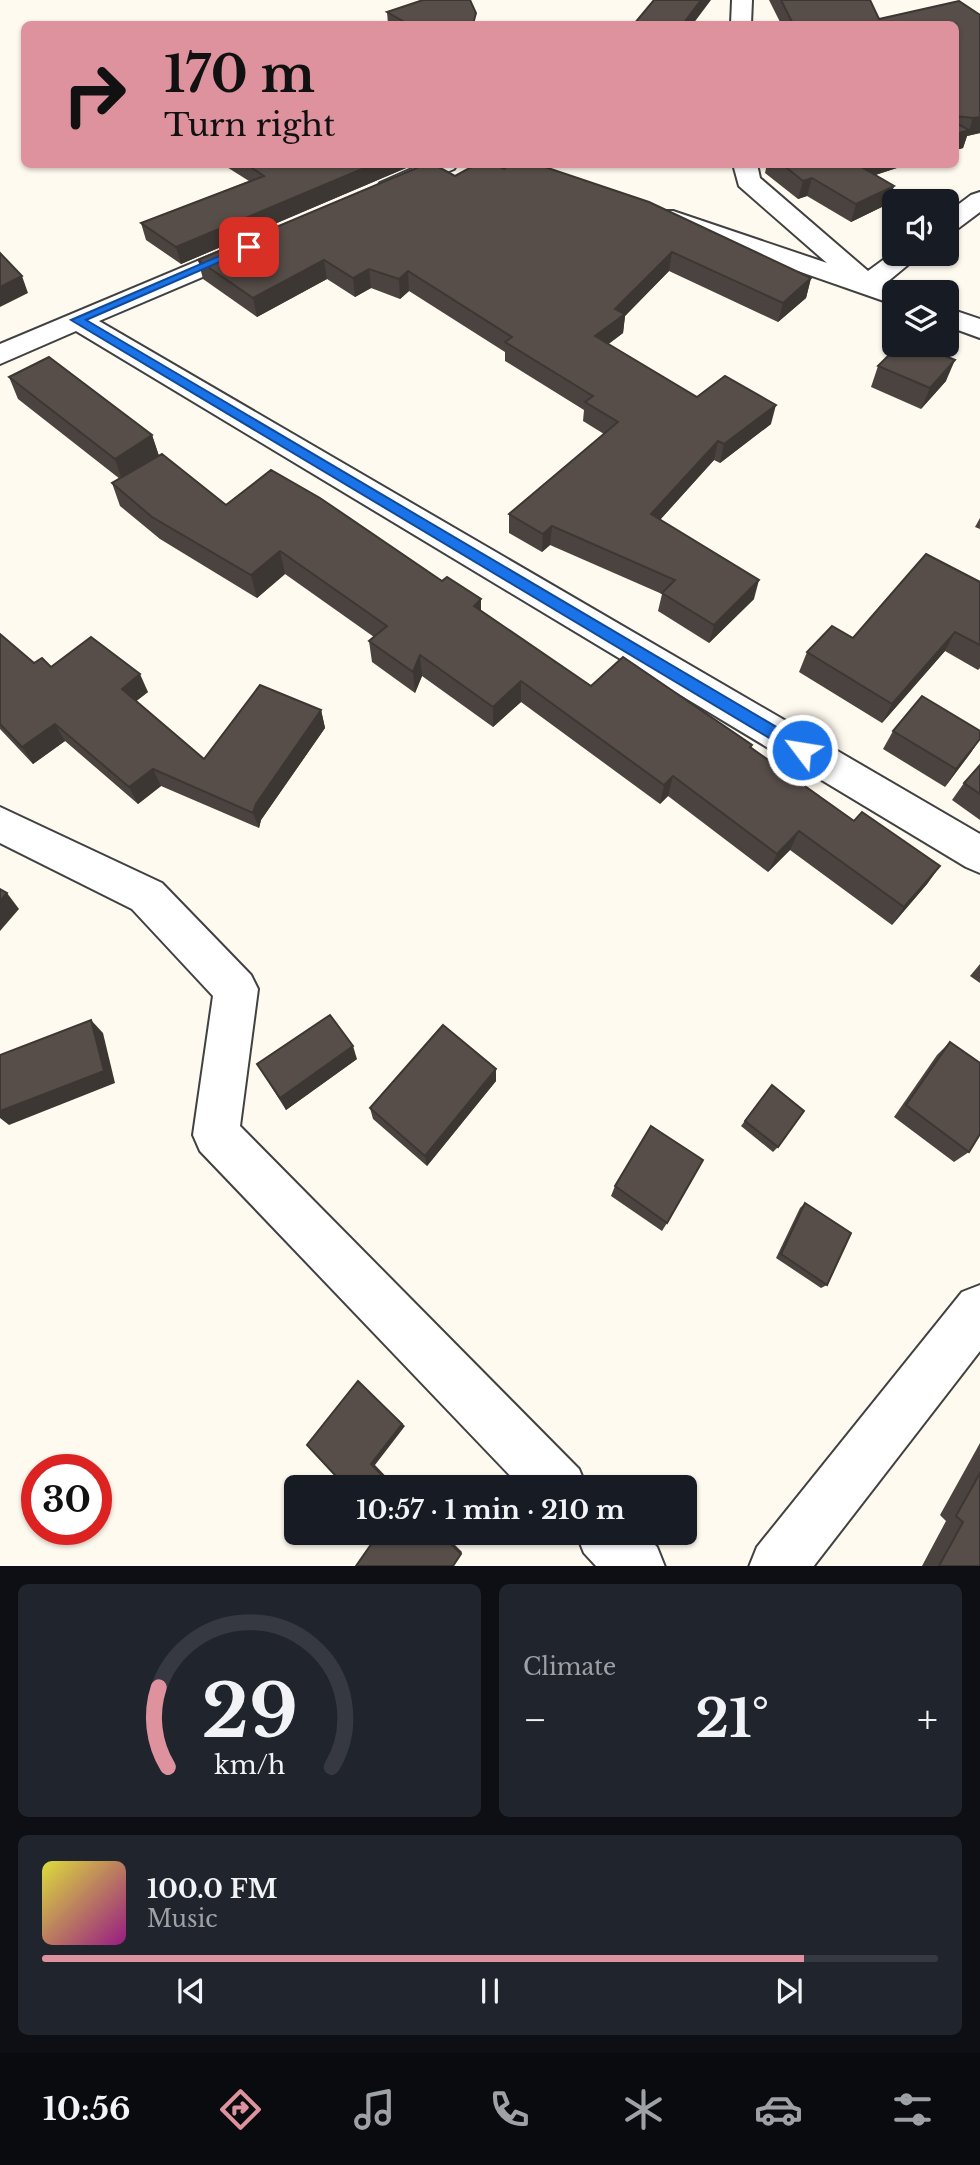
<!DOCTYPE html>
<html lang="en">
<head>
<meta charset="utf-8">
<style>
	body { margin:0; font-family:"Libre Baskerville",serif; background:#20242c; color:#f1f3f6; height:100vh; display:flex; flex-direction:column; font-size:26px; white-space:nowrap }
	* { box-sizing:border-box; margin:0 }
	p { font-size:23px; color:#9ea1a6 }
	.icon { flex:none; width:38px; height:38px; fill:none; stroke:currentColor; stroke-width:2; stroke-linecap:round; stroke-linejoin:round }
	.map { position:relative; height:1566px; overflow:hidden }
	.sheet { display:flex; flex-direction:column; gap:18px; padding:18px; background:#0d0f14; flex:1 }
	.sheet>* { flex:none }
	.hud { position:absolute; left:21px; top:21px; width:938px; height:147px; border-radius:10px; box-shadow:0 2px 5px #0004; background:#de929e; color:#111; overflow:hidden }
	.fabs { position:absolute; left:882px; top:189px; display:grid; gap:14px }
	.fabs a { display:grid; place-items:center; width:77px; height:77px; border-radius:10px; background:#171b24; box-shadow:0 2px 5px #0004; font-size:35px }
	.speed { position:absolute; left:21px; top:1454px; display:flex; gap:14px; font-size:35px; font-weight:700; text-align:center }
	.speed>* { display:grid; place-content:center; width:91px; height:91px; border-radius:50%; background:#171b24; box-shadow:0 2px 5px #0004; line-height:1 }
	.speed .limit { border:10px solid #d22; background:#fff; color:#111 }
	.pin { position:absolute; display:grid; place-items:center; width:60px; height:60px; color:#fff; margin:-30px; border-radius:14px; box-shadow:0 4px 10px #0006 }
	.me { position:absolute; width:77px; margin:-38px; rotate:301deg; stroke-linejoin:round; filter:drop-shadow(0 0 5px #0008) }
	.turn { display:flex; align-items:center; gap:24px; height:147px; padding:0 28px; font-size:32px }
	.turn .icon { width:91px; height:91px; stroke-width:2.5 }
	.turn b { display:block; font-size:49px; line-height:60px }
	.big { font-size:52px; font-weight:800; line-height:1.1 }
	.sheet .card { flex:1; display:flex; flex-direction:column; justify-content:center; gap:10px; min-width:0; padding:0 24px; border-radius:10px; background:#20242c }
	.sheet .dial { align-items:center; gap:0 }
	.dial svg { height:182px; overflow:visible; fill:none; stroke:#363941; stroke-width:7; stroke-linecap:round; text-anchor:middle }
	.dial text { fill:#f1f3f6; stroke:none }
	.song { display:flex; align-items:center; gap:21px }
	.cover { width:84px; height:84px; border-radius:10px; background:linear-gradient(135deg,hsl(60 70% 55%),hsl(310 70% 35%)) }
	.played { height:7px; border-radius:4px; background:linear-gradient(90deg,#de929e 85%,#363941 85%) }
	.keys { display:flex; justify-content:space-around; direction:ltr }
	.heat { display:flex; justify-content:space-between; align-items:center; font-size:38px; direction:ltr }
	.sheet .tiles { flex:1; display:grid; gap:18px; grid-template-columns:1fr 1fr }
	.card:last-child { grid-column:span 2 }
	.trip { position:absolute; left:284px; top:1475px; width:413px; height:70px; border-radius:10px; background:#171b24; box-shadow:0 2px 5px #0004; font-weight:800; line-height:70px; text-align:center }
	.tab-bar { display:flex; height:112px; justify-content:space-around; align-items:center; background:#090b0e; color:#9ea1a6 }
	.tab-bar .icon { width:49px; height:49px }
	.tab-bar .active { color:#de929e }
	.tab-bar b { font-size:32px; color:#f1f3f6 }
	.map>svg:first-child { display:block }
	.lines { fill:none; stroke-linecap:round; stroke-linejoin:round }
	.minor-casing { stroke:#414141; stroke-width:4 }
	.minor { fill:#fff; fill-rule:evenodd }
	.wall { fill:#4b433f }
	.shaded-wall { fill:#3d3733 }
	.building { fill:#574e49; stroke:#3d3733; stroke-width:2 }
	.route { fill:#1a73e8; stroke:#114b97; stroke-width:2 }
</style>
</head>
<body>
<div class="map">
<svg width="980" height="1567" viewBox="0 0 980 1567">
	<rect width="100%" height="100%" fill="#fffaef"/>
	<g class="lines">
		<defs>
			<g id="minor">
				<path d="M732 0H752L751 24H731Z"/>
				<path d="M423 164H457L454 169 398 193H380L377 188 380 183Z"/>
				<path d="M733 164H757L760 178 868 271 894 252 921 254 886 283 906 292H894V303L884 301 655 221 651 216 655 211H673L827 263 739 186Z"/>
				<path d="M980 192V212L956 230 947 233V213L971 195Z"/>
				<path d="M250 239 259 241 263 247 259 253 99 321 980 834V873L966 867 76 331 0 364V344Z"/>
				<path d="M947 308 980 319V338L947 326Z"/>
				<path d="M0 807 162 883 251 975 258 989 240 1126 579 1469 587 1488H522L200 1151 193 1135 213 996 132 909 0 843Z"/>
				<path d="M980 1285V1351L813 1567H749L757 1547 962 1292Z"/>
				<path d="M576 1533H643L657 1547 665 1567H597L584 1553Z"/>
			</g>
		</defs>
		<use href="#minor" class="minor-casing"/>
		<use href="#minor" class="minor"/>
	</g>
	<g class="wall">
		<path d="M769 0H870L879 19 980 15V133L967 136 963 148 956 150V24H781Z"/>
		<path d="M387 12 476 24H388Z"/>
		<path d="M222 164H406V168L181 264 146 240 141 223 249 181Z"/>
		<path d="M767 164H909L875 175 894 186 888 204 851 222 807 196 798 199 765 173Z"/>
		<path d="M504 169 811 278 806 298 778 322 669 271 625 316 623 333 608 344 697 397 771 424 720 463 714 460 660 520 754 599 709 643 658 611 662 594 550 545 542 552 509 533V514L604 434 583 421 584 410 505 361V352L409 291 400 299 371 288 355 297 327 279 257 317 203 279 198 260 455 176Z"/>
		<path d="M878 366 946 381 921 409 871 387Z"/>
		<path d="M9 377 152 435 159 456 226 505 442 581 481 599V611L591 686 752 745 751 748 854 821 940 866 927 884 892 925 790 850 768 872 668 796 660 804 521 702 493 727 422 676 415 693 372 662 369 641 374 637 285 574 257 598 160 539 120 506 112 483 120 479 18 399Z"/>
		<path d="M980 518V529L975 527Z"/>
		<path d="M980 582V668L978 670 945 651 882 723 799 672 807 652 853 638Z"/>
		<path d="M0 634 34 663 148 692 136 701 204 759 321 710 325 728 261 820 259 828 161 786 138 804 65 741 33 764 0 729Z"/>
		<path d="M893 731 972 751 945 787 883 749Z"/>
		<path d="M980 765V820L952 800 964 783Z"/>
		<path d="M980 964V983L970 976Z"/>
		<path d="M950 1042 969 1152 954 1162 894 1117 937 1055Z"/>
		<path d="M357 1059 286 1110 257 1064Z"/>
		<path d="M496 1069V1081L427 1166 373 1119 370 1108Z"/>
		<path d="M772 1085 778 1147 773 1152 741 1126Z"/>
		<path d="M615 1186 667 1223 662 1231 611 1196Z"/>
		<path d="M805 1203 827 1285 821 1288 776 1258 800 1208Z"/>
		<path d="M980 1443V1566H922L946 1521 940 1515Z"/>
	</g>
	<g class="shaded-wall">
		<path d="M701 0H711L693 24H683Z"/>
		<path d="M980 117V133L967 136 973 118Z"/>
		<path d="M969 130 963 148 956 150V134Z"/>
		<path d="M374 164H406V168L181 264 176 247Z"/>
		<path d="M856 164H909L851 183Z"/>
		<path d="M812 178 807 196 798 199 803 181Z"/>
		<path d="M894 186 888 204 851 222 856 204Z"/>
		<path d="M672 252 669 271 625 316 623 333 593 356 595 336 615 309Z"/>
		<path d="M324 260 327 279 257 317 253 298Z"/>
		<path d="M369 269 371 288 355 297 353 278Z"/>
		<path d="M408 271 409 291 400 299 399 279Z"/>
		<path d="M22 276 28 293 0 307V287Z"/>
		<path d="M811 278 806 298 778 322 783 303Z"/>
		<path d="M955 360 946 381 921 409 930 388Z"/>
		<path d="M776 405 771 424 720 463 724 444Z"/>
		<path d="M152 435 159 456 122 480 115 459Z"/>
		<path d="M718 441 714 460 648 533 651 514Z"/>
		<path d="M552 526 550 545 542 552 543 534Z"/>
		<path d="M280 551 285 574 257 598 251 575Z"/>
		<path d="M759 580 754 599 709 643 714 625Z"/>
		<path d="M481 599V621L474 606Z"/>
		<path d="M955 632 945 651 882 723 892 704Z"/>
		<path d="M420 655 422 676 415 693 413 672Z"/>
		<path d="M140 674 148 692 130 706 122 689Z"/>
		<path d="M521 681V702L493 727V707Z"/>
		<path d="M321 710 325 728 261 820 259 828 253 813 256 804Z"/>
		<path d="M55 724 65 741 33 764 22 747Z"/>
		<path d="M980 739 972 751 945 787 956 769Z"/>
		<path d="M153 769 161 786 138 804 129 787Z"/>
		<path d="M673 776 668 796 660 804 664 785Z"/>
		<path d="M799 831 790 850 768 872 777 854Z"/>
		<path d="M940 866 927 884 892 925 904 907Z"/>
		<path d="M7 893 19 909 0 931V901Z"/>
		<path d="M91 1020 103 1033 115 1083 9 1125 0 1118V1111Z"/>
		<path d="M353 1046 357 1059 286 1110 280 1098Z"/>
		<path d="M496 1069V1081L427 1166 425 1156Z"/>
		<path d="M358 1381 405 1426 375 1465 397 1488H394L371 1464Z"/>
		<path d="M440 1533H443L462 1552 461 1554Z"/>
	</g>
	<g class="building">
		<path d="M423 0H470L476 13 473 24H408L387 12Z"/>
		<path d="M654 0H701L683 24H634Z"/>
		<path d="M781 0H870L879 19 959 1 980 15V117L973 118 956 116V24H793Z"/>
		<path d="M956 123 969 130 956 134Z"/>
		<path d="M246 164H374L176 247 141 223 264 176Z"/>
		<path d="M426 164H433L455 176 477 164H496L504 169 510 164H536L649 202 811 278 783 303 672 252 615 309 625 314 595 336 697 397 725 376 776 405 724 444 718 441 651 514 759 580 714 625 662 593 675 580 552 526 543 534 509 514 618 422 585 402 593 396 505 342 512 337 408 271 399 279 369 269 353 278 324 260 253 298 198 260Z"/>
		<path d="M782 164H856L894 186 856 204 812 178 803 181Z"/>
		<path d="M0 253 22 276 0 287Z"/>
		<path d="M899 345H919L955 360 930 388 878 366Z"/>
		<path d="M49 357 152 435 115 459 9 377Z"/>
		<path d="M162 454 226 505 271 470 320 498 442 581 447 577 481 599 474 606 591 686 623 657 752 745 750 747 854 821 862 812 940 866 904 907 799 831 777 854 673 776 664 785 521 681 493 707 420 655 413 672 369 641 387 626 280 551 251 575 152 517 112 483Z"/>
		<path d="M926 554 980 582V645L955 632 892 704 807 652 832 626 853 638Z"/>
		<path d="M0 634 34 663 42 658 51 667 91 637 140 674 122 689 204 759 260 685 321 710 256 804 253 813 153 769 129 787 55 724 22 747 0 724Z"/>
		<path d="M922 696 980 731V739L956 769 893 731Z"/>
		<path d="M980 765V794L964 783Z"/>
		<path d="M0 889 7 893 0 901Z"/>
		<path d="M330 1015 353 1046 280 1098 257 1064Z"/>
		<path d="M91 1020 104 1071 0 1111V1055Z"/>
		<path d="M443 1025 496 1069 425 1156 370 1108Z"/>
		<path d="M950 1042 980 1063V1134L969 1152 906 1105Z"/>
		<path d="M772 1085 804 1111 778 1147 745 1121Z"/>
		<path d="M651 1126 703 1160 667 1223 615 1186Z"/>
		<path d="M805 1203 851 1233 827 1285 781 1254Z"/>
		<path d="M358 1381 402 1424 371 1464 394 1488H347L307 1445Z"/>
		<path d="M980 1473V1566H939L963 1522 956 1516Z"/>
		<path d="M379 1533H440L461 1554 453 1566H356Z"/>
	</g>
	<path class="route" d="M245 245 254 247 86 320 807 745V754H796L71 320Z"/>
</svg>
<div class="fabs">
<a><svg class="icon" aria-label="sound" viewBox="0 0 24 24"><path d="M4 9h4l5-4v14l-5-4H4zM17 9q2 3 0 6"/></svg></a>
<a><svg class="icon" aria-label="layers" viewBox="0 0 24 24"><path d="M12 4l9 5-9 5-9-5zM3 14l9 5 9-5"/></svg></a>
</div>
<div class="speed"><div class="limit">30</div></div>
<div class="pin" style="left:249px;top:247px;background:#d93025"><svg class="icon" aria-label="arrive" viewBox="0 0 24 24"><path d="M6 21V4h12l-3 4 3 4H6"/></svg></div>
<svg class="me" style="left:802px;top:750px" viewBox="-20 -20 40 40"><circle r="17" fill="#1a73e8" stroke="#fff" stroke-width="3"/><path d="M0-11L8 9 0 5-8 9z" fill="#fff"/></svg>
<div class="trip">10:57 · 1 min · 210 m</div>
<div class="hud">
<div class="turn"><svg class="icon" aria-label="right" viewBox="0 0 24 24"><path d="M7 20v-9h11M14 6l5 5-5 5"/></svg><div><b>170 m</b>Turn right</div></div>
</div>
</div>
<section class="sheet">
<div class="tiles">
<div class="card dial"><svg viewBox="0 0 100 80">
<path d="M14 69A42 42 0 1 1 86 69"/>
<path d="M14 69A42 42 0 0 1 10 34" stroke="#de929e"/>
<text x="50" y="56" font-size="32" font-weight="700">29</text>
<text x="50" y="72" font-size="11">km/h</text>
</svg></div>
<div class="card"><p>Climate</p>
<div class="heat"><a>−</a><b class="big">21°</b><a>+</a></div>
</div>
<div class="card">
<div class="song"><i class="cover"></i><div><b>100.0 FM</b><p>Music</p></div></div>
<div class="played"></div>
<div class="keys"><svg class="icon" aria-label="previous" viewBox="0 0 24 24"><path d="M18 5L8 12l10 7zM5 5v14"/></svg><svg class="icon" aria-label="pause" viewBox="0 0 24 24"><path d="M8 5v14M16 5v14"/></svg><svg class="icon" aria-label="next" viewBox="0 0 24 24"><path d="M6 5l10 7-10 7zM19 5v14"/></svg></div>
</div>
</div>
</section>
<nav class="tab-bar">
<b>10:56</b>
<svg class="icon active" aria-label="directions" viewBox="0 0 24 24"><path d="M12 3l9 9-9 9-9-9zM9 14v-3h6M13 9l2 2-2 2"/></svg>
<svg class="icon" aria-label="music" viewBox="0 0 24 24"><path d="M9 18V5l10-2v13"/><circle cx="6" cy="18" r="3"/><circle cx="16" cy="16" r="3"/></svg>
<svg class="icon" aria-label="phone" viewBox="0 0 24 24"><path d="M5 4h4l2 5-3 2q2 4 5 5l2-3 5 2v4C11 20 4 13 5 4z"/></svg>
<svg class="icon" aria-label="climate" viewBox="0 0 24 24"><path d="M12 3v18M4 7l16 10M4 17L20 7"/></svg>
<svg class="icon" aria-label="car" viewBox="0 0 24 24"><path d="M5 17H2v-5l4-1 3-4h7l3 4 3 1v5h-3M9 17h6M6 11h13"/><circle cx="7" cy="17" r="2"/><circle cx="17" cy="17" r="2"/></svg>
<svg class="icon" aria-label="filters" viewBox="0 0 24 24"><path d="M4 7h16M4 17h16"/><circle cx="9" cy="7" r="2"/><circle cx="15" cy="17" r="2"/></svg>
</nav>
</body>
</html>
